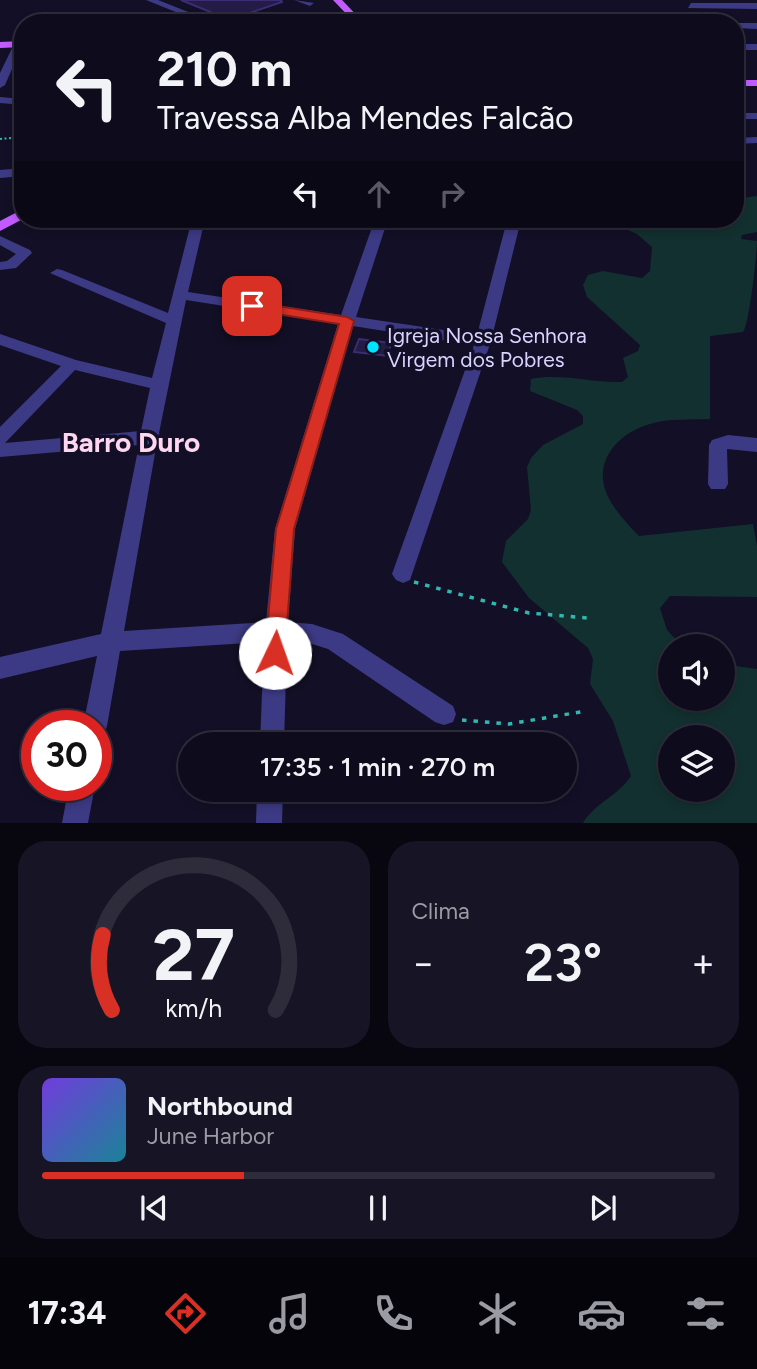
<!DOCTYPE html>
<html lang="pt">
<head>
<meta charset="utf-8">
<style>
	body { margin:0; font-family:Figtree,sans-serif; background:#171425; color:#f1f3f6; height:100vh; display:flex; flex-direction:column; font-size:26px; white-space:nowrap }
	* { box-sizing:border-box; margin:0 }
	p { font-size:23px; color:#9b9ba3 }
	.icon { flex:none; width:38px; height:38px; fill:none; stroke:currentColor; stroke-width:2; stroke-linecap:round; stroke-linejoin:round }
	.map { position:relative; height:823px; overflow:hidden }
	.sheet { display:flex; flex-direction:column; gap:18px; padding:18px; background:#08060f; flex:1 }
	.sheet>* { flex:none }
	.top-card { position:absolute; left:14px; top:14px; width:730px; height:214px; border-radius:28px; box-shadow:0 4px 10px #0003,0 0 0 2px #2e2b3b; background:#0e0b1c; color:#f1f3f6; overflow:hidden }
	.tools { position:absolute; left:658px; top:634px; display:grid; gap:14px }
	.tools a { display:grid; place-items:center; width:77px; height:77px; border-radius:50%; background:#0e0b1c; box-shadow:0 4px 10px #0003,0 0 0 2px #2e2b3b; font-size:35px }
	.speed { position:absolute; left:21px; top:710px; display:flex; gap:14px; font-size:35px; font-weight:700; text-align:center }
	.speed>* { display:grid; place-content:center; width:91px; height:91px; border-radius:50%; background:#0e0b1c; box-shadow:0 4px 10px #0003,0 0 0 2px #2e2b3b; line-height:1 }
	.speed .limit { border:10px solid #d22; background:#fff; color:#111 }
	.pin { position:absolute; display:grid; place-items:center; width:60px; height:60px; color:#fff; margin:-30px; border-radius:14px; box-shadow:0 4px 10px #0006 }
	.me { position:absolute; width:77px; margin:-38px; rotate:3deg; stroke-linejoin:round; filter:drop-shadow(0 0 5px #0008) }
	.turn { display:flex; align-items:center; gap:24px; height:147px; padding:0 28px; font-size:32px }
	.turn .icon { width:91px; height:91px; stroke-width:2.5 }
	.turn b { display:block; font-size:49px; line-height:60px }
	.lanes { display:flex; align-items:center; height:66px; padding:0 28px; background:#0003; justify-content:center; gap:35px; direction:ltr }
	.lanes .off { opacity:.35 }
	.big { font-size:52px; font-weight:600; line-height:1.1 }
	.sheet .tile { flex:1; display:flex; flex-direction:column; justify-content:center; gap:10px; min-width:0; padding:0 24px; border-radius:28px; background:#171425 }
	.sheet .dial { align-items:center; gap:0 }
	.dial svg { height:182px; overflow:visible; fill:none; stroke:#2e2b3b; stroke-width:7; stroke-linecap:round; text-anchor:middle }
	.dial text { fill:#f1f3f6; stroke:none }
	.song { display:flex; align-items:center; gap:21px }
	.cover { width:84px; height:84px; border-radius:10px; background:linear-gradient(135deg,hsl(260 70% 55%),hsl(190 70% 35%)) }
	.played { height:7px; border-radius:4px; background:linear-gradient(90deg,#d93025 30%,#2e2b3b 30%) }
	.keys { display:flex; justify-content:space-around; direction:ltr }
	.heat { display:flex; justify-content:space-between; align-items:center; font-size:38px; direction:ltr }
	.sheet .tiles { flex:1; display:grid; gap:18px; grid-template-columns:1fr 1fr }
	.tile:last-child { grid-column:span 2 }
	.trip { position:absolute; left:178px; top:732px; width:399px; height:70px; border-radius:35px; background:#0e0b1c; box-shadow:0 4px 10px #0003,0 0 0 2px #2e2b3b; font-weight:600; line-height:70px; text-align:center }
	.menu { display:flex; height:112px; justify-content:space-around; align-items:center; background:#06040b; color:#9b9ba3 }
	.menu .icon { width:49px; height:49px }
	.menu .active { color:#d93025 }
	.menu b { font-size:32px; color:#f1f3f6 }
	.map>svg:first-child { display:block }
	.green { fill:#12302f; fill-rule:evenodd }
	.building { fill:#241b47; stroke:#3b2d73; stroke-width:2 }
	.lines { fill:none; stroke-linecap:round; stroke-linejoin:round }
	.path-far1 { stroke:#2fb8b0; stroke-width:2; stroke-dasharray:2 2.5; stroke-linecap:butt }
	.path { stroke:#2fb8b0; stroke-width:3.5; stroke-dasharray:4.5 7; stroke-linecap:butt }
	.minor { fill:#3d3a85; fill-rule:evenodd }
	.major { fill:#c25bff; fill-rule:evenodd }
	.route { fill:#d93025; stroke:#8d1f18; stroke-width:2 }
	.poi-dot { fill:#00e5ff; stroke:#130f26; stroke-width:2.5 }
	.labels { text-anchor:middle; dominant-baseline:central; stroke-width:7; stroke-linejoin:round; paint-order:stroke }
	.poi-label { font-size:21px; fill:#d9d4ff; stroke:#130f26; text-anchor:start }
	.district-label { font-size:28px; font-weight:bold; fill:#ffd6f0; stroke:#130f26 }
</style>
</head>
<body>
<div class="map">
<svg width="757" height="823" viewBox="0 0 757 823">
	<rect width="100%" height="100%" fill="#130f26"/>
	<path class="green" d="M757 196V232L742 235 741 239 757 241C757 254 749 326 743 332L710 336V419C691 420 669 418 650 424 615 434 589 466 611 502 618 514 629 526 639 536L753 524 757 546V597L670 596 660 608 667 630 682 646H670V698H723V664L757 669V823H583C595 803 618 796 631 776L613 721 590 684 593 659 588 648 529 598 502 562 506 541 528 519 531 510 527 467 531 458 543 445 583 424V416L577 410 530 391 531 379C562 373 590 383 622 382L628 377 623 358 638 351 640 345 587 297 583 285 588 275 603 271 642 278 650 271 652 247 637 234 602 219H735V199ZM670 737H723V789H670Z"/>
	<g class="building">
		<path d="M181 0H281L282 2 238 17 225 18Z"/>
		<path d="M359 339 391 343 388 356 354 352Z"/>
	</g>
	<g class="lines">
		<g class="path-far1">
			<path d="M219 18 257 13"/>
			<path d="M0 139 23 137"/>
		</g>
		<g class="path">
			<path d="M414 582 529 613 588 618"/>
			<path d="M462 720 509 724 586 711"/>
		</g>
		<g class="minor">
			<path d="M146 0H158L216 23H203Z"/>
			<path d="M294 0 314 3 310 6Z"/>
			<path d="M691 3H757V9L688 8Z"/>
			<path d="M533 18 530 23 354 22 359 19Z"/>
			<path d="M739 23H757V29L736 28 735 25Z"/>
			<path d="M15 42 23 44 5 85 0 88V73Z"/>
			<rect x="735" y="44" width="22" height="6"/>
			<path d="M0 97 23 99V105L0 103Z"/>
			<rect x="735" y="113" width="22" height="6"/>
			<path d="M757 137V143L735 144V138Z"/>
			<path d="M23 168V176L0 178V170Z"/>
			<path d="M192 219H205L188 292 341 315 375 219H388L356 317 477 335 505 228 474 219 509 220 519 228 491 341 410 580 403 583 396 580 392 574 474 345 353 326 295 529 288 622 312 624 343 634 453 706 456 714 453 722 444 725 435 722 328 649 312 644 287 642 284 744H260L264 642 120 651 107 726 104 734 96 737V726H83L97 656 0 679V657L101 634 139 445 0 457V427L61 366 0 345V334L76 360 152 378 166 323 50 273 57 269 62 270 168 313ZM186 300 338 324 275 529 266 622 124 631 157 442 161 437 159 433ZM75 370 150 388 141 431 5 443Z"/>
			<path d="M0 236 30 250 32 253 16 268 0 270V262L7 261 16 254 0 245Z"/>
			<path d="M728 435 757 438V452L727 449 728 484 725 489H711L708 484 709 445 712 440Z"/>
			<path d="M69 786H95L88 823H62Z"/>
			<path d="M257 789H283L282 823H256Z"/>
		</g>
		<g class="major">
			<path d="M333 0H342L364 23H355Z"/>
			<path d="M23 41V47L0 48V42Z"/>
			<rect x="735" y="80" width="22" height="6"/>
			<path d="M23 209V219L0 231V221Z"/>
		</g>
	</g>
	<path class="route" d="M252 302 347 317 354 321 294 529 285 653 282 660 275 663 268 660 265 653 276 529 339 324 247 309 245 306Z"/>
	<circle class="poi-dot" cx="373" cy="347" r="7"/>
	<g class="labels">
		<g class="poi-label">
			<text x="387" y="335">Igreja Nossa Senhora<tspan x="387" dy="24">Virgem dos Pobres</tspan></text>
		</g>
		<g class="district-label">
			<text x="131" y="442">Barro Duro</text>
		</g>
	</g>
</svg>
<div class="tools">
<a><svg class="icon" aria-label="sound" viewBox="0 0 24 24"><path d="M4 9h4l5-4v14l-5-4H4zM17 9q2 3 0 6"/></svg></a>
<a><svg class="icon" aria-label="layers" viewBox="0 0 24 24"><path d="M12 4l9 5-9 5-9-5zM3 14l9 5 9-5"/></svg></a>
</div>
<div class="speed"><div class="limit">30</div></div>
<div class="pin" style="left:252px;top:306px;background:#d93025"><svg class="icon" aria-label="arrive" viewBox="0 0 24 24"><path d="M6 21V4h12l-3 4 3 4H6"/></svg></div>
<svg class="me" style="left:275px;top:653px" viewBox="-20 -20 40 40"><circle r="19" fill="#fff"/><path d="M0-13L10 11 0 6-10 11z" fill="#d93025"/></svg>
<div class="trip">17:35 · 1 min · 270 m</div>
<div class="top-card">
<div class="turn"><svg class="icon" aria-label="left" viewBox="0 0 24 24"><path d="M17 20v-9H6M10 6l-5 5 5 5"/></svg><div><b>210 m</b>Travessa Alba Mendes Falcão</div></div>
<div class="lanes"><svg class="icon" aria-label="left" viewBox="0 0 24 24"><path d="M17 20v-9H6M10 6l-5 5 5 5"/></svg><svg class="icon off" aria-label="ahead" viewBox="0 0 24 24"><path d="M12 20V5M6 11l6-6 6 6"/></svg><svg class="icon off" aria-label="right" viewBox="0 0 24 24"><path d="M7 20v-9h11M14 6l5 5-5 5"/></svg></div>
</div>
</div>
<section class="sheet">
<div class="tiles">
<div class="tile dial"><svg viewBox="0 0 100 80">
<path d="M14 69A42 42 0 1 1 86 69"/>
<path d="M14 69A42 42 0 0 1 10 36" stroke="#d93025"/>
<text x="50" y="56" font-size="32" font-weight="700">27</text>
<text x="50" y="72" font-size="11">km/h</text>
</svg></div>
<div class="tile"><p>Clima</p>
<div class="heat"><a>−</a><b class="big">23°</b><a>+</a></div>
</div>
<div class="tile">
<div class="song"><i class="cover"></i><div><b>Northbound</b><p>June Harbor</p></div></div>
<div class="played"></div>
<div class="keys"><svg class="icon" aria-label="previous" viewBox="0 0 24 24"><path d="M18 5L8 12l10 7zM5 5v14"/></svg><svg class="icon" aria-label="pause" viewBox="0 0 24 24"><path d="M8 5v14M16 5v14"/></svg><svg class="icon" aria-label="next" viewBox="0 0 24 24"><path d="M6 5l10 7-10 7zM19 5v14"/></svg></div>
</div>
</div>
</section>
<nav class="menu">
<b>17:34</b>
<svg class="icon active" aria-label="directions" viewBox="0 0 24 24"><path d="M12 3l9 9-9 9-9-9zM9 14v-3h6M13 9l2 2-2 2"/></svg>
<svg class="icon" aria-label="music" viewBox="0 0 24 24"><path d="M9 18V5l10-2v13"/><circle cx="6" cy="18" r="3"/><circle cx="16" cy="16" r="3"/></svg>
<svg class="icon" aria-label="phone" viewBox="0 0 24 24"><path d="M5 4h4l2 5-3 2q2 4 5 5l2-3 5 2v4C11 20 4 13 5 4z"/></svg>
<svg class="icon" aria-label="climate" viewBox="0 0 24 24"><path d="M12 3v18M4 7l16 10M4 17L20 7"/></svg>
<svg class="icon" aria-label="car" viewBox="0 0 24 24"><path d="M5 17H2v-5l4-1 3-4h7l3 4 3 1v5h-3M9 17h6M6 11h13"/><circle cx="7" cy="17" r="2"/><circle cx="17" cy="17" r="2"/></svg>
<svg class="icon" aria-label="filters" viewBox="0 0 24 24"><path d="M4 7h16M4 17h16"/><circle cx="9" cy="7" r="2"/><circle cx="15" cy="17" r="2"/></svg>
</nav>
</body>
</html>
